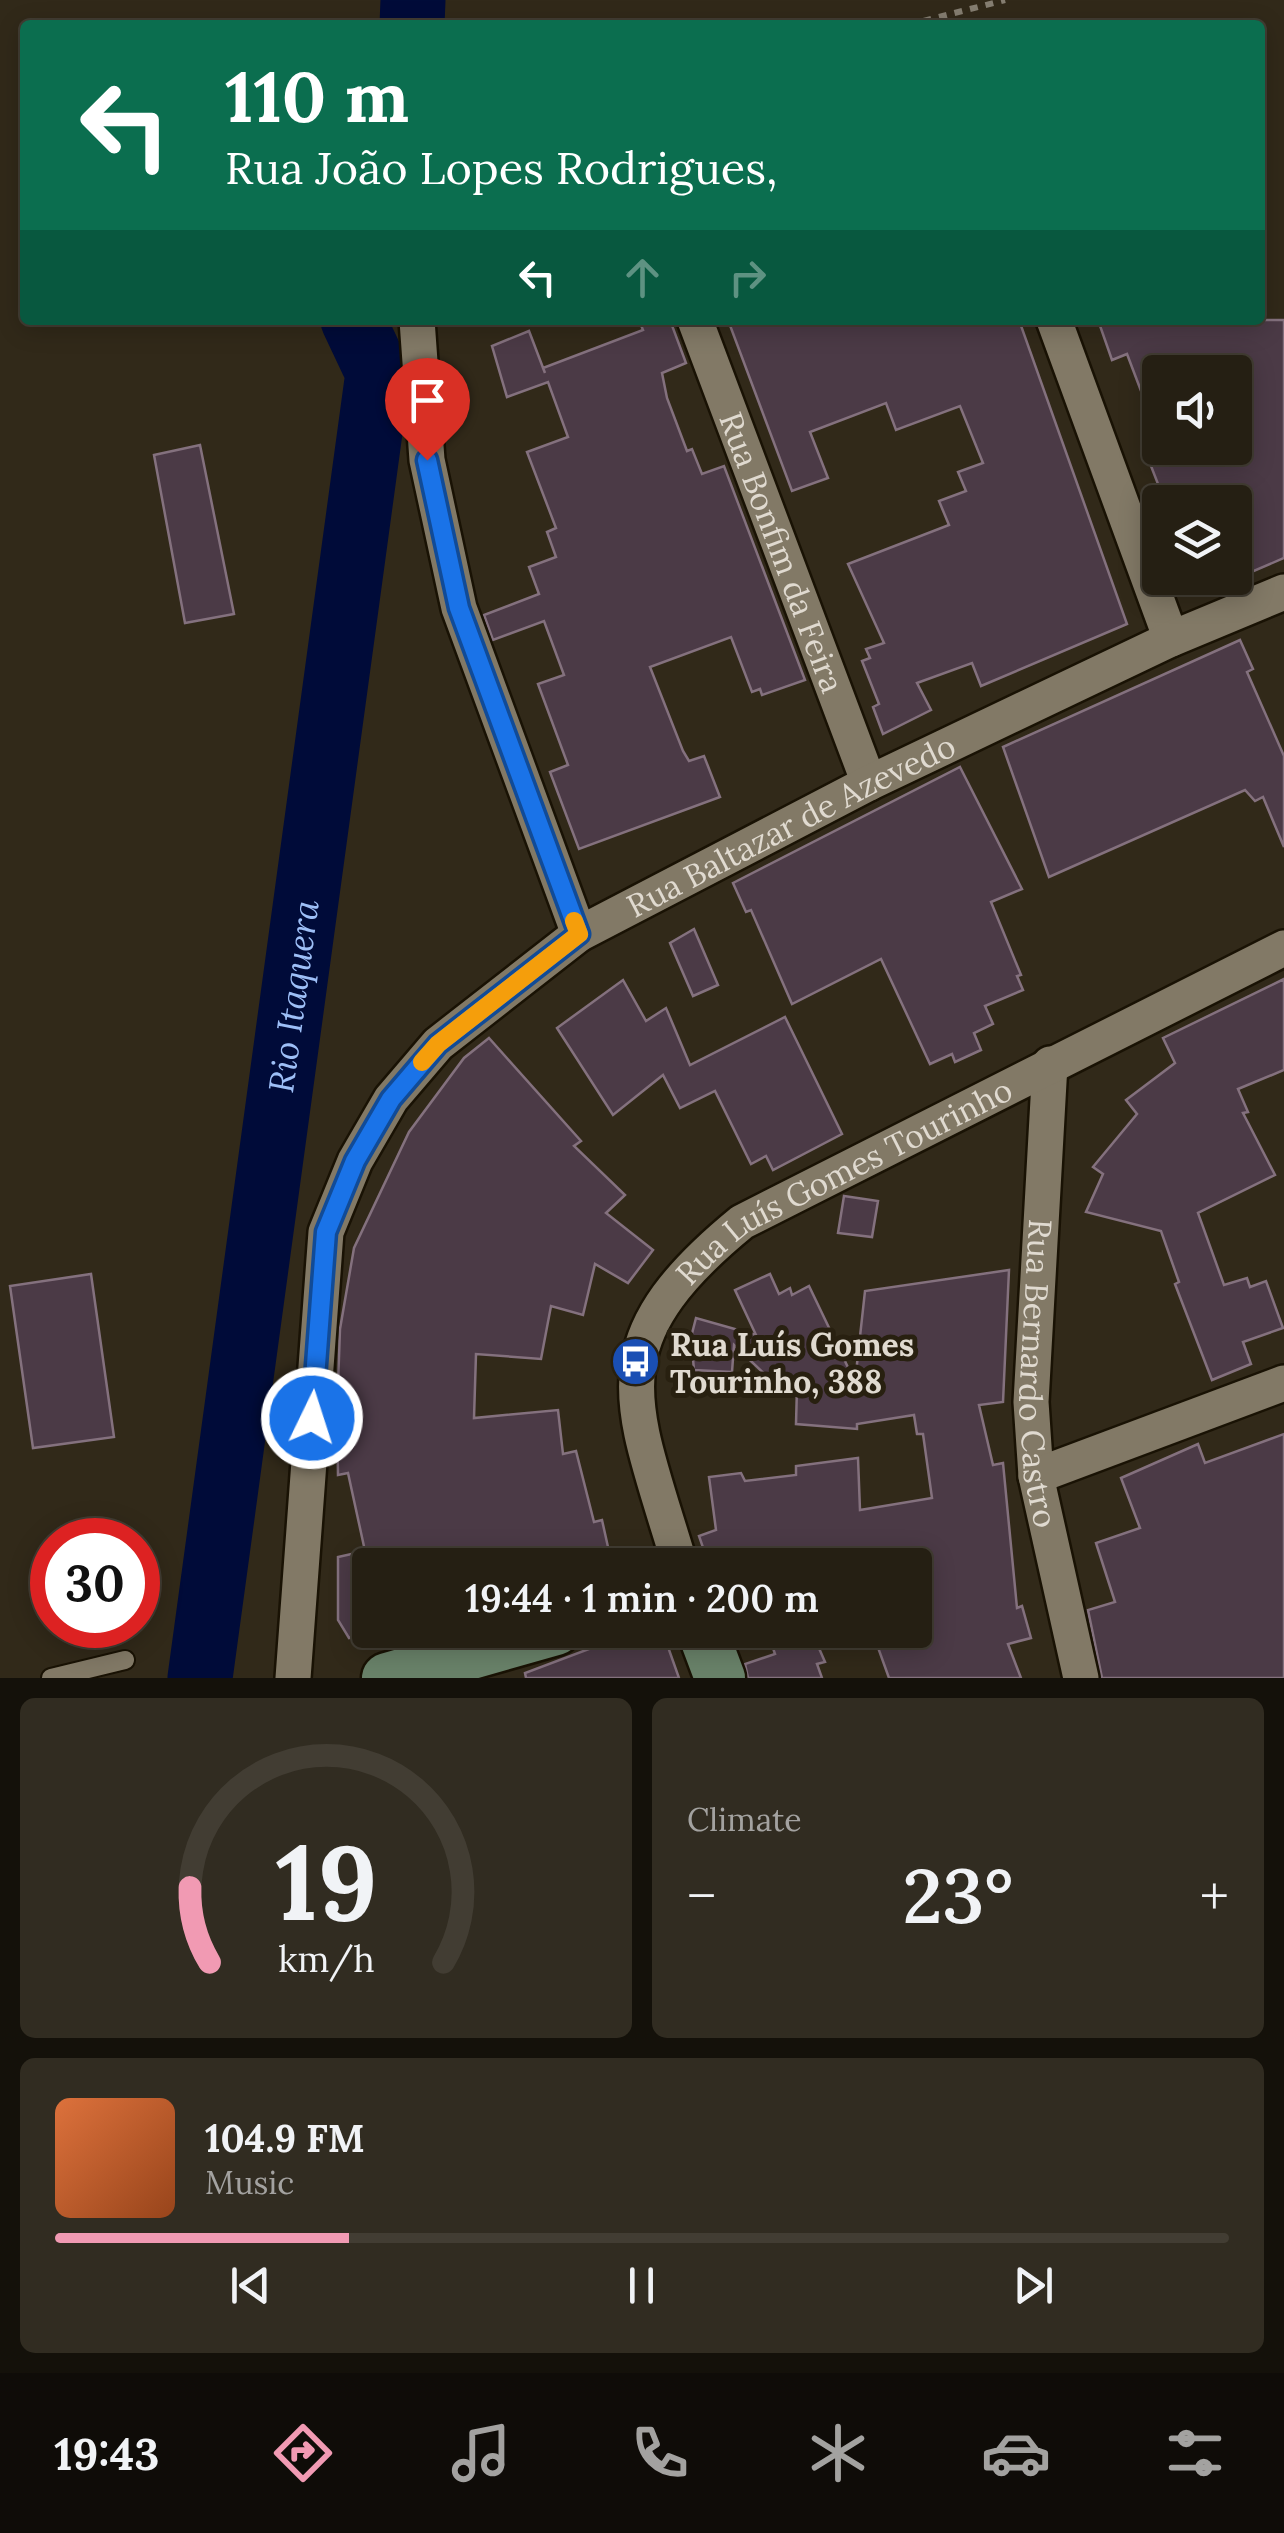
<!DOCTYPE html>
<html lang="en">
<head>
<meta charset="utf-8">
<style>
	body { margin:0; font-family:Lora,serif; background:#312c21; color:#f1f3f6; height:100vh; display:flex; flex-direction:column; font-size:38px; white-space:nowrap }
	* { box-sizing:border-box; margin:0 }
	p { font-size:32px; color:#a3a2a0 }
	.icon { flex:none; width:55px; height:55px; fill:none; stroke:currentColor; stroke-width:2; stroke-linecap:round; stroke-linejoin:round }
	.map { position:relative; height:1678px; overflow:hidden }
	.side { display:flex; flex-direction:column; gap:20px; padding:20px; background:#14110a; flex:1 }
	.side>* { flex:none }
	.banner { position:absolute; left:20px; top:20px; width:1245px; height:305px; border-radius:10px; box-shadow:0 5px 25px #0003,0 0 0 2px #423d33; background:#0b6e4f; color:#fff; overflow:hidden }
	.fabs { position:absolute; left:1142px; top:355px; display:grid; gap:20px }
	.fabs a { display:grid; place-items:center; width:110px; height:110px; border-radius:10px; background:#251f13; box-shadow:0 5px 25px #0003,0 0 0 2px #423d33; font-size:50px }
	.speed { position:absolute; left:30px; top:1518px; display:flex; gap:20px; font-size:50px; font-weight:700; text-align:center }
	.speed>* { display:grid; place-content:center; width:130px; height:130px; border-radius:50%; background:#251f13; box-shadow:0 5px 25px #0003,0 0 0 2px #423d33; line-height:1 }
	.speed .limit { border:15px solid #d22; background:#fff; color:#111 }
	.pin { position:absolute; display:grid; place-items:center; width:85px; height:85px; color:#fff; margin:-102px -42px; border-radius:50% 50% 50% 0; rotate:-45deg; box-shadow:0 0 10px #0007 }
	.pin .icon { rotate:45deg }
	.me { position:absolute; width:110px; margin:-55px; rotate:4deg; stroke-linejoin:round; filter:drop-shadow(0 0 8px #0008) }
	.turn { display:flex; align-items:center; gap:35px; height:210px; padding:0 40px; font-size:45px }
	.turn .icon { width:130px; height:130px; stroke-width:2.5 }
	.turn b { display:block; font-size:70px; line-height:85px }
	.lanes { display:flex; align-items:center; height:95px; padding:0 40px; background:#0003; justify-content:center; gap:50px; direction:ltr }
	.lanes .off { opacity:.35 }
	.big { font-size:75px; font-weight:600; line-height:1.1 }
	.side .card { flex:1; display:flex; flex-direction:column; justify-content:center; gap:15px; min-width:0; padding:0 35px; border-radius:15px; background:#312c21 }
	.side .dial { align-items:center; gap:0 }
	.dial svg { height:260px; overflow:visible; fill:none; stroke:#423d33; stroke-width:7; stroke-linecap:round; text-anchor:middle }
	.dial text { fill:#f1f3f6; stroke:none }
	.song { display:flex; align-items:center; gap:30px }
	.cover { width:120px; height:120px; border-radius:15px; background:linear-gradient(135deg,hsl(20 70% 55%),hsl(20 70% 35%)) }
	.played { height:10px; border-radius:5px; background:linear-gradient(90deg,#f19ab3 25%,#423d33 25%) }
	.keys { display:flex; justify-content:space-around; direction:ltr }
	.heat { display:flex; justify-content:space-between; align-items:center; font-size:55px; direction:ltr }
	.side .tiles { flex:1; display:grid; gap:20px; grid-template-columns:1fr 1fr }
	.card:last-child { grid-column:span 2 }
	.trip { position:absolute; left:352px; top:1548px; width:580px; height:100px; border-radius:10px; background:#251f13; box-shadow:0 5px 25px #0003,0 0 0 2px #423d33; font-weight:600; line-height:100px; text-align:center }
	.tab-bar { display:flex; height:160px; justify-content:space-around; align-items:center; background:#0f0c08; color:#a3a2a0 }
	.tab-bar .icon { width:70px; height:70px }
	.tab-bar .selected { color:#f19ab3 }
	.tab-bar b { font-size:45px; color:#f1f3f6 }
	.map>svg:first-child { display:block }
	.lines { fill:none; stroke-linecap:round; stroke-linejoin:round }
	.river { stroke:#000b39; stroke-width:65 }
	.building { fill:#4b3a46; stroke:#84717e; stroke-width:2.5 }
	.lane-casing { stroke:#191204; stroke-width:22 }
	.street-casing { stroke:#191204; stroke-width:40 }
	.secondary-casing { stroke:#191204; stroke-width:55 }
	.path { stroke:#857e71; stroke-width:6; stroke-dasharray:8 8; stroke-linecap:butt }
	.lane { stroke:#827966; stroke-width:18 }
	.street { stroke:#827966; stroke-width:35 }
	.secondary { stroke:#698269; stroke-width:50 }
	.route-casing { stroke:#114b97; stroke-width:25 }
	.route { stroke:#1a73e8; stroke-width:18 }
	.slow { stroke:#f59e0b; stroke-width:18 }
	.labels { text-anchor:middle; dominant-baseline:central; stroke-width:10; stroke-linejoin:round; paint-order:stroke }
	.street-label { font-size:32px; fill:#e0dad0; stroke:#282010 }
	.poi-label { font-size:32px; font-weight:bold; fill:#e0dad0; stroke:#282010; text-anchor:start }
	.water-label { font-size:35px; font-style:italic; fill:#9dbff7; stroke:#282010 }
</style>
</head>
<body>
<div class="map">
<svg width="1284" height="1678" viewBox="0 0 1284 1678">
	<rect width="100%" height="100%" fill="#312919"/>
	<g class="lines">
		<g class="river">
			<path d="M412 25 413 0"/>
			<path id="s1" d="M200 1678 378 373 353 320"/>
		</g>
	</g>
	<g class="building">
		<path d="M639 320H670L686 363 662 373 667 398 687 451 692 449 702 474 724 466 805 680 762 695 760 689 752 692 731 637 650 667 683 751 689 761 704 756 720 797 579 849 550 772 568 765 538 684 564 675 544 621 493 640 484 615 539 594 529 567 556 557 547 532 556 528 527 452 568 437 548 382 507 397 492 346 529 331 545 373 543 368 643 330Z"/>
		<path d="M728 320H1019L1127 624 981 686 972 663 917 683 931 710 883 734 873 707 879 704 862 661 870 658 866 649 884 643 848 564 949 525 939 501 966 491 958 472 983 463 960 406 896 430 886 403 810 432 828 478 792 491Z"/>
		<path d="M1098 320H1284V558L1235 579V502H1165L1144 448H1235V372H1160L1157 433 1127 354 1112 360Z"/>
		<path d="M200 445 234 614 185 623 154 455Z"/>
		<path d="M1240 640 1253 669 1247 672 1284 756V847L1263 797 1255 801 1245 790 1049 877 1003 747Z"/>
		<path d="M960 767 1022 889 991 902 1021 975 1017 976 1023 990 985 1006 993 1024 974 1033 981 1050 955 1062 952 1054 930 1064 881 959 792 1004 751 910 746 912 733 883Z"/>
		<path d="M694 929 718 985 693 996 670 943Z"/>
		<path d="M1284 979V1070L1238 1089 1248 1112 1243 1113 1275 1175 1198 1213 1224 1285 1247 1278 1250 1287 1266 1281 1283 1328 1243 1342 1251 1364 1212 1380 1175 1284 1179 1282 1161 1231 1086 1212 1103 1174 1093 1167 1137 1114 1126 1100 1175 1063 1163 1038Z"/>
		<path d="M623 980 646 1021 666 1008 690 1065 785 1017 842 1134 773 1170 766 1156 751 1164 715 1091 680 1108 663 1075 613 1115 557 1028Z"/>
		<path d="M489 1038 581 1141 574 1146 625 1195 606 1213 653 1250 628 1283 595 1264 583 1315 551 1306 541 1359 476 1354 474 1418 558 1410 563 1454 576 1451 594 1522 602 1520 612 1565H370V1633L349 1638 338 1620V1557L365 1551 348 1473 338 1475 337 1413 340 1329 354 1248 409 1132 464 1058Z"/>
		<path d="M844 1196 878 1201 872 1237 838 1233Z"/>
		<path d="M1009 1270 1003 1402 979 1405 993 1465 1003 1463 1017 1608 1022 1606 1031 1638 1008 1644 1021 1678H889L876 1642 915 1633V1559L896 1565H760L756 1555 728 1565H709L699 1536 716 1530 709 1477 741 1473 745 1481 796 1475V1466L858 1458 860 1510 932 1498 923 1434H917L914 1415 857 1424V1429L796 1424 797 1387 776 1385 734 1345 732 1372 694 1370 693 1359 686 1357 696 1318 756 1335 735 1290 770 1274 779 1294 790 1288 792 1295 809 1286 855 1382 865 1291Z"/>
		<path d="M91 1274 114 1437 33 1448 10 1286Z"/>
		<path d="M1284 1434V1678H1102L1088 1610 1115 1602 1096 1543 1140 1528 1121 1478 1198 1444 1205 1463Z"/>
		<path d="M662 1630 679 1678H526L525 1673 618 1638Z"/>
		<path d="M767 1630H811L825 1662 817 1664 822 1678H748L745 1664 775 1654Z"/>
	</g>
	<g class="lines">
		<defs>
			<path id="lane" d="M51 1678 125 1660"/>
			<g id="street">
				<path d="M417 320 427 460 459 608 579 934"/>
				<path id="s2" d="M695 320 869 783"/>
				<path d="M1054 320 1171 639"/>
				<path id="s3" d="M1050 1064 1031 1402 1036 1476 1081 1678"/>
				<path d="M1036 1476 1284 1383"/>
				<path id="s4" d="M680 1565C631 1401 593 1344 742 1222L1284 948"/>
				<path id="s5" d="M293 1678 326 1232 355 1161 391 1099 438 1044 579 934 869 783 1171 639 1284 592"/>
			</g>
			<g id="secondary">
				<path d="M702 1630 720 1678"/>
				<path d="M387 1678 556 1630"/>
			</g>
		</defs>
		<use href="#lane" class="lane-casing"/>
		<use href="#street" class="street-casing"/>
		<use href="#secondary" class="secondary-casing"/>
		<path class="path" d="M908 25 1005 0"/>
		<use href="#lane" class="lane"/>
		<use href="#street" class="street"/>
		<use href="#secondary" class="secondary"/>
	</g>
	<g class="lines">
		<defs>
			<path id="route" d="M312 1418 326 1232 355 1161 391 1099 438 1044 579 934 459 608 427 460"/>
		</defs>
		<use href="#route" class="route-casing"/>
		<use href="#route" class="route"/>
		<path class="slow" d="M422 1062 438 1044 579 934 574 921"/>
	</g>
	<defs>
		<symbol id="bus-disc" viewBox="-11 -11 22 22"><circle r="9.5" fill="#1a4fb4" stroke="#282010"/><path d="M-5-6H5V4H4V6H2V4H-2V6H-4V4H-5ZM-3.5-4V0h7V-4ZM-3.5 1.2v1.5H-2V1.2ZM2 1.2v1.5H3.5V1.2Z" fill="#fff"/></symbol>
	</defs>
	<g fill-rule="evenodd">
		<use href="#bus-disc" x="608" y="1334" width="55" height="55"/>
	</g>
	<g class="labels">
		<g class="street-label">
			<text stroke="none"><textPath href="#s2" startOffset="248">Rua Bonfim da Feira</textPath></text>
			<text stroke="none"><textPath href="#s5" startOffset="1085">Rua Baltazar de Azevedo</textPath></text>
			<text stroke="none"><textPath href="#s4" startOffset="495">Rua Luís Gomes Tourinho</textPath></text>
			<text stroke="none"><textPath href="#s3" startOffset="310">Rua Bernardo Castro</textPath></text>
		</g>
		<g class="poi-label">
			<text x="670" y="1344">Rua Luís Gomes<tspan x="670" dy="37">Tourinho, 388</tspan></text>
		</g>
		<g class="water-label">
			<text stroke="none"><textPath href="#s1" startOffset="688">Rio Itaquera</textPath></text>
		</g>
	</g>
</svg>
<div class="fabs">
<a><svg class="icon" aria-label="sound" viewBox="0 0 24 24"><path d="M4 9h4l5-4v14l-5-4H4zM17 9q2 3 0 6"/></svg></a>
<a><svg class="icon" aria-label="layers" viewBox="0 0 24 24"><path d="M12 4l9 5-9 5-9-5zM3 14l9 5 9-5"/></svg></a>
</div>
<div class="speed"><div class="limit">30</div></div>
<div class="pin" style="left:427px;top:460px;background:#d93025"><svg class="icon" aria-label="arrive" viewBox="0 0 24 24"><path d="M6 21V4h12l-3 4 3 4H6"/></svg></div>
<svg class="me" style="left:312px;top:1418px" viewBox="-20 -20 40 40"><circle r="17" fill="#1a73e8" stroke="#fff" stroke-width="3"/><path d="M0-11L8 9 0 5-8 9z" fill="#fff"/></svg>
<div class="trip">19:44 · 1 min · 200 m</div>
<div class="banner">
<div class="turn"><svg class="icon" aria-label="left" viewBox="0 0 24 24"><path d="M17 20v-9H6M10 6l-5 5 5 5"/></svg><div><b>110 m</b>Rua João Lopes Rodrigues,</div></div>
<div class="lanes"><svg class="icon" aria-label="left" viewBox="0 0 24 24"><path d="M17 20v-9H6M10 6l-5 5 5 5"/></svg><svg class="icon off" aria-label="ahead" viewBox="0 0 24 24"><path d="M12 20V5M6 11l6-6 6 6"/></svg><svg class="icon off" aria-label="right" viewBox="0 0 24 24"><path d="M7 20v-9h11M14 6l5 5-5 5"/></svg></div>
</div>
</div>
<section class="side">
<div class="tiles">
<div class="card dial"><svg viewBox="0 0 100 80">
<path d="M14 69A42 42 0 1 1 86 69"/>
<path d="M14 69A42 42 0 0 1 8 46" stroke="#f19ab3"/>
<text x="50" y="56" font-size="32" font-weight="700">19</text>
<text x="50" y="72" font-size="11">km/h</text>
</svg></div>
<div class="card"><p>Climate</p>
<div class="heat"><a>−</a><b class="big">23°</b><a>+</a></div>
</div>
<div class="card">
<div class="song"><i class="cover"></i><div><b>104.9 FM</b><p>Music</p></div></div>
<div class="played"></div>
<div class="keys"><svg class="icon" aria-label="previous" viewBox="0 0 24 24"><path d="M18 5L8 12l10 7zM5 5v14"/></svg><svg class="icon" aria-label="pause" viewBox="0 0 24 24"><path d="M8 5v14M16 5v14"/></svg><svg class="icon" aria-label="next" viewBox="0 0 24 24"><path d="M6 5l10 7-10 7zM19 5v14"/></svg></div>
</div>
</div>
</section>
<nav class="tab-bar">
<b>19:43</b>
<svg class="icon selected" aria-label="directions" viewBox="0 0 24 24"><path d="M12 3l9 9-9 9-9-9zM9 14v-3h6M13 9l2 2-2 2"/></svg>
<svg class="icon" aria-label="music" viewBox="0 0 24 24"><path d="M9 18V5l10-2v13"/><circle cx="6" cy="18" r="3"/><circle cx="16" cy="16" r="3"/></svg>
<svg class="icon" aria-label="phone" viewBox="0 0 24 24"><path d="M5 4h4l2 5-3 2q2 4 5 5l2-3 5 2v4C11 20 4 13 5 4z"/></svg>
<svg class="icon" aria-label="climate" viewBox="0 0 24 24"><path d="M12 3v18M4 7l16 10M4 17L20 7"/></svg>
<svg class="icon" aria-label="car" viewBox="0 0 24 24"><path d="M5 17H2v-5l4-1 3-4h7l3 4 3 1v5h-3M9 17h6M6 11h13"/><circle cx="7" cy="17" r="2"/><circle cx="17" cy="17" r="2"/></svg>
<svg class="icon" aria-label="filters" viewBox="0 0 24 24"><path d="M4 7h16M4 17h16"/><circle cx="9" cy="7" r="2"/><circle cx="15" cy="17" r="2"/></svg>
</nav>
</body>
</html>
